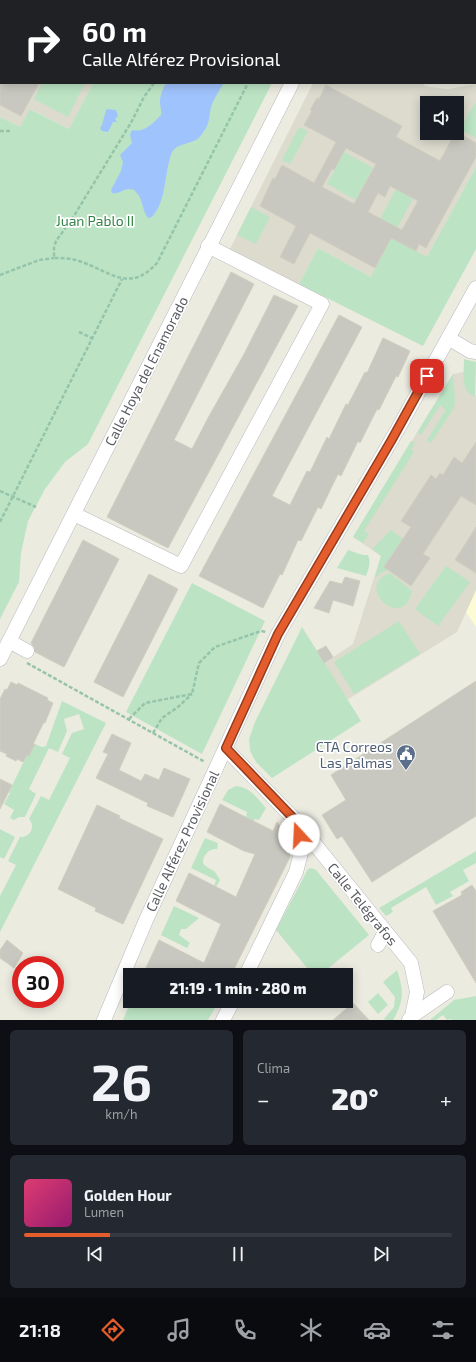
<!DOCTYPE html>
<html lang="es">
<head>
<meta charset="utf-8">
<style>
	body { margin:0; font-family:"Exo 2",sans-serif; background:#242831; color:#f1f3f6; height:100vh; display:flex; flex-direction:column; font-size:15px; white-space:nowrap }
	* { box-sizing:border-box; margin:0 }
	p { font-size:13px; color:#9ea1a6 }
	.icon { flex:none; width:22px; height:22px; fill:none; stroke:currentColor; stroke-width:2; stroke-linecap:round; stroke-linejoin:round }
	.map { position:relative; height:1020px; overflow:hidden }
	.panel { display:flex; flex-direction:column; gap:10px; padding:10px; background:#0d0f14; flex:1 }
	.panel>* { flex:none }
	.banner { position:absolute; left:0px; top:0px; width:476px; height:84px; box-shadow:0 2px 10px #0003; background:#202124; color:#fff; overflow:hidden }
	.fabs { position:absolute; left:420px; top:96px; display:grid; gap:8px }
	.fabs a { display:grid; place-items:center; width:44px; height:44px; border-radius:0px; background:#171b24; box-shadow:0 2px 10px #0003; font-size:20px }
	.speed { position:absolute; left:12px; top:956px; display:flex; gap:8px; font-size:20px; font-weight:700; text-align:center }
	.speed>* { display:grid; place-content:center; width:52px; height:52px; border-radius:50%; background:#171b24; box-shadow:0 2px 10px #0003; line-height:1 }
	.speed .limit { border:6px solid #d22; background:#fff; color:#111 }
	.pin { position:absolute; display:grid; place-items:center; width:34px; height:34px; color:#fff; margin:-17px; border-radius:8px; box-shadow:0 2px 6px #0006 }
	.me { position:absolute; width:44px; margin:-22px; rotate:340deg; stroke-linejoin:round; filter:drop-shadow(0 0 3px #0008) }
	.turn { display:flex; align-items:center; gap:14px; height:84px; padding:0 16px; font-size:18px }
	.turn .icon { width:52px; height:52px; stroke-width:2.5 }
	.turn b { display:block; font-size:28px; line-height:34px }
	.big { font-size:30px; font-weight:800; line-height:1.1 }
	.panel .card { flex:1; display:flex; flex-direction:column; justify-content:center; gap:6px; min-width:0; padding:0 14px; border-radius:6px; background:#242831 }
	.panel .dial { align-items:center; gap:0 }
	.dial b { font-size:52px; line-height:1 }
	.song { display:flex; align-items:center; gap:12px }
	.cover { width:48px; height:48px; border-radius:6px; background:linear-gradient(135deg,hsl(340 70% 55%),hsl(320 70% 35%)) }
	.played { height:4px; border-radius:2px; background:linear-gradient(90deg,#e55d2d 20%,#363941 20%) }
	.keys { display:flex; justify-content:space-around; direction:ltr }
	.heat { display:flex; justify-content:space-between; align-items:center; font-size:22px; direction:ltr }
	.panel .tiles { flex:1; display:grid; gap:10px; grid-template-columns:1fr 1fr }
	.card:last-child { grid-column:span 2 }
	.trip { position:absolute; left:123px; top:968px; width:230px; height:40px; border-radius:0px; background:#171b24; box-shadow:0 2px 10px #0003; font-weight:800; line-height:40px; text-align:center }
	.tab-bar { display:flex; height:64px; justify-content:space-around; align-items:center; background:#090b0e; color:#9ea1a6 }
	.tab-bar .icon { width:28px; height:28px }
	.tab-bar .active { color:#e55d2d }
	.tab-bar b { font-size:18px; color:#f1f3f6 }
	.map>svg:first-child { display:block }
	.commercial { fill:#fdfbd4 }
	.education { fill:#dcdbce; fill-rule:evenodd }
	.green { fill:#bce4c4 }
	.water { fill:#9fc3fd }
	.building { fill:#c9c8c0; stroke:#d0cebf; fill-rule:evenodd }
	.lines { fill:none; stroke-linecap:round; stroke-linejoin:round }
	.minor-casing { stroke:#b8b9bf; stroke-width:15 }
	.path { stroke:#96c4ab; stroke-width:2.5; stroke-dasharray:4 2; stroke-linecap:butt }
	.minor { stroke:#fff; stroke-width:14 }
	.route-casing { stroke:#953c1d; stroke-width:10 }
	.route { stroke:#e55d2d; stroke-width:7 }
	.labels { text-anchor:middle; dominant-baseline:central; stroke-width:3.5; stroke-linejoin:round; paint-order:stroke }
	.park-label { font-size:14px; fill:#368348; stroke:#fff }
	.street-label { font-size:14px; fill:#595b61; stroke:#fff }
	.service-label { font-size:14px; fill:#4e5e75; stroke:#fff; text-anchor:end }
</style>
</head>
<body>
<div class="map">
<svg width="476" height="1020" viewBox="0 0 476 1020">
	<rect width="100%" height="100%" fill="#ecebe0"/>
	<path class="commercial" d="M476 590V627L466 612Z"/>
	<g class="education">
		<path d="M0 0H135L1 1V83H93L69 129 31 109 20 127 0 117Z"/>
		<path d="M313 83H422L424 84 423 85 430 87 448 89 476 84V167L406 296 318 248 299 284 230 249ZM427 103H457V133H427Z"/>
		<path d="M464 372 465 382 476 396V590L457 632 347 700 324 663 353 644 381 556 353 537 453 374Z"/>
	</g>
	<g class="green">
		<path d="M129 0H298V1H131Z"/>
		<path d="M42 83H85L68 117 34 99Z"/>
		<path d="M93 83H272L88 444 65 462 45 489 28 521 21 553 19 582 0 619V117L20 127 30 109 69 129Z"/>
		<path d="M475 103 476 104V138L460 129Z"/>
		<path d="M299 127 308 131 290 164 282 160Z"/>
		<path d="M344 152 373 168 356 200 327 184Z"/>
		<path d="M476 167V249L423 346 299 284 318 248 371 277 391 238 427 257Z"/>
		<path d="M396 189 413 198 397 228 380 219Z"/>
		<path d="M251 207 270 217 256 244 237 235Z"/>
		<path d="M464 359 476 362 475 396C460 394 464 370 464 359Z"/>
		<path d="M453 374 455 401 454 408 431 443 427 440 446 410 440 405 421 435 417 433Z"/>
		<path d="M411 441 415 443 411 450 414 452 364 531 369 534 363 543 353 537Z"/>
		<path d="M391 530 403 539 384 566 389 570 380 573 377 577 375 576 381 556 372 549Z"/>
		<path d="M348 550 363 555H368C371 562 369 568 366 576L337 568Z"/>
		<path d="M446 566 470 582 438 626 415 609Z"/>
		<path d="M390 573 412 591C403 633 353 586 390 573Z"/>
		<path d="M192 583 265 621 202 754 126 712Z"/>
		<path d="M399 621 420 654 354 694 334 662Z"/>
		<path d="M302 627 361 721 272 778 256 762 250 751 249 739 255 722Z"/>
		<path d="M62 701 106 723 0 932V896L16 865 8 861 20 837C30 838 36 827 29 819L41 796 49 800 70 758 62 754 72 733 84 729 79 714 64 719 67 731 58 752 49 748 29 789 36 794 25 817H19L14 820 10 818 14 810 4 804 10 793 9 792 27 755 29 756 35 744 42 747 46 746Z"/>
		<path d="M236 786C250 787 257 798 266 808L259 820 255 819 254 821 246 817 247 812 222 800 228 790Z"/>
		<path d="M0 829 15 837 4 859 0 857Z"/>
		<path d="M205 838 218 843 217 849C212 849 209 850 206 854 198 865 208 867 214 871 216 873 218 877 220 880L216 887 214 886 216 880 191 868Z"/>
		<path d="M476 851V863L463 870 469 881 450 892 453 896 436 905 426 887 391 908 393 912 386 916 379 908Z"/>
		<path d="M311 868 316 870 369 935 320 975H313L276 930 308 869Z"/>
		<path d="M174 906 199 918 186 929H181L179 935 190 943 187 948 161 935Z"/>
		<path d="M397 970C404 990 404 1002 393 1020H386L384 1019 394 1007 395 997 383 982Z"/>
		<path d="M378 993 388 1005 378 1014 368 1002Z"/>
		<path d="M476 996V1020H452L451 1019 447 1020 443 1015 436 1020H430L454 1000Z"/>
		<path d="M131 1001H200L215 1008 208 1020H123Z"/>
	</g>
	<g class="water">
		<path d="M166 83H224C219 91 214 98 211 107 209 116 210 123 204 131 202 134 199 138 196 140 188 144 177 144 172 152 164 172 167 201 152 217L148 218C141 209 144 198 134 190 125 186 120 195 112 193L111 190 121 171 123 162 120 155 132 143 130 135 132 130C145 133 153 123 161 115 162 111 160 107 160 102 160 95 163 89 166 83Z"/>
		<path d="M108 109 116 110 118 116 115 119 117 122H113L108 132 102 131 100 128 102 125 106 110Z"/>
	</g>
	<g class="building">
		<path d="M0 83H39L21 116 0 105Z"/>
		<path d="M326 85 402 126 396 137 440 161 455 133 457 132 476 143V157L426 248 419 244 416 251 391 238 375 268 310 233 294 264 280 257 296 226 260 206 273 178 275 179 282 165 314 183 336 142 304 125 312 111 310 110 317 98 319 99ZM346 148 376 164 354 204 322 187 332 169 334 170ZM390 186 418 201 402 230 368 212 378 193 385 197Z"/>
		<path d="M231 272 254 284 174 440 192 449 208 418 243 356 274 295 298 306 168 548 107 517Z"/>
		<path d="M339 315 362 327 272 496 290 505 307 471 310 472 327 437 329 439 346 404 348 405 365 372 367 373 383 338 410 351 398 377 396 376 379 410 377 409 360 443 358 441 341 476 338 474 321 509 318 507 301 541 298 540 282 575 280 574 263 608 199 576Z"/>
		<path d="M476 442V505L461 496 423 554 430 558 411 586 384 567 411 527 401 521 431 475 436 479 440 473 443 475 454 457 462 463Z"/>
		<path d="M476 527V573L455 560Z"/>
		<path d="M83 540 119 559 64 667 35 652 34 647 31 643Z"/>
		<path d="M149 574 178 589 123 697 94 682Z"/>
		<path d="M345 577 360 581 353 606 333 600 329 613 314 608 330 581 342 584Z"/>
		<path d="M326 646 333 657 324 663 317 651Z"/>
		<path d="M476 681V816L372 882 342 836 337 839 322 815 346 800 331 775Z"/>
		<path d="M11 682 17 685 18 683 48 698 47 700 53 703 45 723 44 722 33 744H35L29 756 27 755 23 762 17 759 16 761 6 756 7 754 0 751V699L5 689 7 690Z"/>
		<path d="M112 734 131 743 119 770 141 781 145 774 159 780 164 768 190 779 173 817 147 806 148 803 96 778 108 754 103 752Z"/>
		<path d="M0 779 12 785 0 809Z"/>
		<path d="M220 804 273 831 277 822 289 839 290 857 231 975H160L146 968 159 940 204 963 221 924 176 901 189 873 236 897 255 854 244 851 207 832Z"/>
		<path d="M97 805 120 816 119 818 163 839 123 924 95 911 96 908 58 889Z"/>
		<path d="M472 885 476 891V983L433 911 462 895 461 892Z"/>
		<path d="M7 940 23 953 14 968 0 958V950Z"/>
		<path d="M353 1003 369 1020H333Z"/>
	</g>
	<g class="lines">
		<defs>
			<g id="minor">
				<path d="M316 0V1"/>
				<path d="M352 1V0"/>
				<path d="M475 65H476"/>
				<path d="M448 338 470 351 476 352"/>
				<path d="M74 514 181 566 322 304 208 246"/>
				<path d="M9 641 27 651"/>
				<path d="M0 659 292 83"/>
				<path d="M226 749 296 821 411 963 417 992 412 1016 409 1020"/>
				<path d="M378 945 385 932"/>
				<path d="M246 975 296 872 302 849 297 824"/>
				<path d="M412 1016 447 992"/>
				<path d="M104 1020 146 920 278 634 399 427 476 288"/>
				<path d="M223 1020 233 1001"/>
			</g>
		</defs>
		<use href="#minor" class="minor-casing"/>
		<g class="path">
			<path d="M258 0 260 1"/>
			<path d="M203 1V0"/>
			<path d="M154 83 144 97 132 121 72 219 56 241 54 248V258C62 258 71 258 79 261 110 271 129 294 157 263L248 83"/>
			<path d="M0 131H11"/>
			<path d="M0 275 39 260 54 258"/>
			<path d="M79 332 92 338"/>
			<path d="M0 491 36 507"/>
			<path d="M0 522 122 279"/>
			<path d="M27 663 205 762"/>
			<path d="M129 719 145 703 192 694 199 663 215 647 261 631 266 632"/>
			<path d="M153 733 162 718 178 707 192 694"/>
		</g>
		<use href="#minor" class="minor"/>
	</g>
	<g class="lines">
		<defs>
			<path id="route" d="M299 835 296 821 226 748 278 634 391 441 427 376"/>
		</defs>
		<use href="#route" class="route-casing"/>
		<use href="#route" class="route"/>
	</g>
	<defs>
		<symbol id="civic-pin" viewBox="-11 -11 22 30"><path d="M0 17L-7.5 6A9.5 9.5 0 1 1 7.5 6Z" fill="#5c6f8a" stroke="#fff"/><path d="M-.6-6.5H3V-4.5H.6V-3L4-1V1h2V6H-6V1h2V-1L-.6-3ZM-1.2 2.5V6h2.4V2.5Z" fill="#fff"/></symbol>
	</defs>
	<g fill-rule="evenodd">
		<use href="#civic-pin" x="395" y="743" width="22" height="30"/>
	</g>
	<g class="labels">
		<g class="park-label">
			<text x="95" y="220">Juan Pablo II</text>
		</g>
		<g class="street-label">
			<text transform="translate(146 371) rotate(-63)">Calle Hoya del Enamorado</text>
			<text transform="translate(182 841) rotate(-65)">Calle Alférez Provisional</text>
			<text transform="translate(363 904) rotate(51)">Calle Telégrafos</text>
		</g>
		<g class="service-label">
			<text x="392" y="746">CTA Correos<tspan x="392" dy="16">Las Palmas</tspan></text>
		</g>
	</g>
</svg>
<div class="fabs">
<a><svg class="icon" aria-label="sound" viewBox="0 0 24 24"><path d="M4 9h4l5-4v14l-5-4H4zM17 9q2 3 0 6"/></svg></a>
</div>
<div class="speed"><div class="limit">30</div></div>
<div class="pin" style="left:427px;top:376px;background:#d93025"><svg class="icon" aria-label="arrive" viewBox="0 0 24 24"><path d="M6 21V4h12l-3 4 3 4H6"/></svg></div>
<svg class="me" style="left:299px;top:835px" viewBox="-20 -20 40 40"><circle r="19" fill="#fff"/><path d="M0-13L10 11 0 6-10 11z" fill="#e55d2d"/></svg>
<div class="trip">21:19 · 1 min · 280 m</div>
<div class="banner">
<div class="turn"><svg class="icon" aria-label="right" viewBox="0 0 24 24"><path d="M7 20v-9h11M14 6l5 5-5 5"/></svg><div><b>60 m</b>Calle Alférez Provisional</div></div>
</div>
</div>
<section class="panel">
<div class="tiles">
<div class="card dial"><b>26</b><p>km/h</p></div>
<div class="card"><p>Clima</p>
<div class="heat"><a>−</a><b class="big">20°</b><a>+</a></div>
</div>
<div class="card">
<div class="song"><i class="cover"></i><div><b>Golden Hour</b><p>Lumen</p></div></div>
<div class="played"></div>
<div class="keys"><svg class="icon" aria-label="previous" viewBox="0 0 24 24"><path d="M18 5L8 12l10 7zM5 5v14"/></svg><svg class="icon" aria-label="pause" viewBox="0 0 24 24"><path d="M8 5v14M16 5v14"/></svg><svg class="icon" aria-label="next" viewBox="0 0 24 24"><path d="M6 5l10 7-10 7zM19 5v14"/></svg></div>
</div>
</div>
</section>
<nav class="tab-bar">
<b>21:18</b>
<svg class="icon active" aria-label="directions" viewBox="0 0 24 24"><path d="M12 3l9 9-9 9-9-9zM9 14v-3h6M13 9l2 2-2 2"/></svg>
<svg class="icon" aria-label="music" viewBox="0 0 24 24"><path d="M9 18V5l10-2v13"/><circle cx="6" cy="18" r="3"/><circle cx="16" cy="16" r="3"/></svg>
<svg class="icon" aria-label="phone" viewBox="0 0 24 24"><path d="M5 4h4l2 5-3 2q2 4 5 5l2-3 5 2v4C11 20 4 13 5 4z"/></svg>
<svg class="icon" aria-label="climate" viewBox="0 0 24 24"><path d="M12 3v18M4 7l16 10M4 17L20 7"/></svg>
<svg class="icon" aria-label="car" viewBox="0 0 24 24"><path d="M5 17H2v-5l4-1 3-4h7l3 4 3 1v5h-3M9 17h6M6 11h13"/><circle cx="7" cy="17" r="2"/><circle cx="17" cy="17" r="2"/></svg>
<svg class="icon" aria-label="filters" viewBox="0 0 24 24"><path d="M4 7h16M4 17h16"/><circle cx="9" cy="7" r="2"/><circle cx="15" cy="17" r="2"/></svg>
</nav>
</body>
</html>
